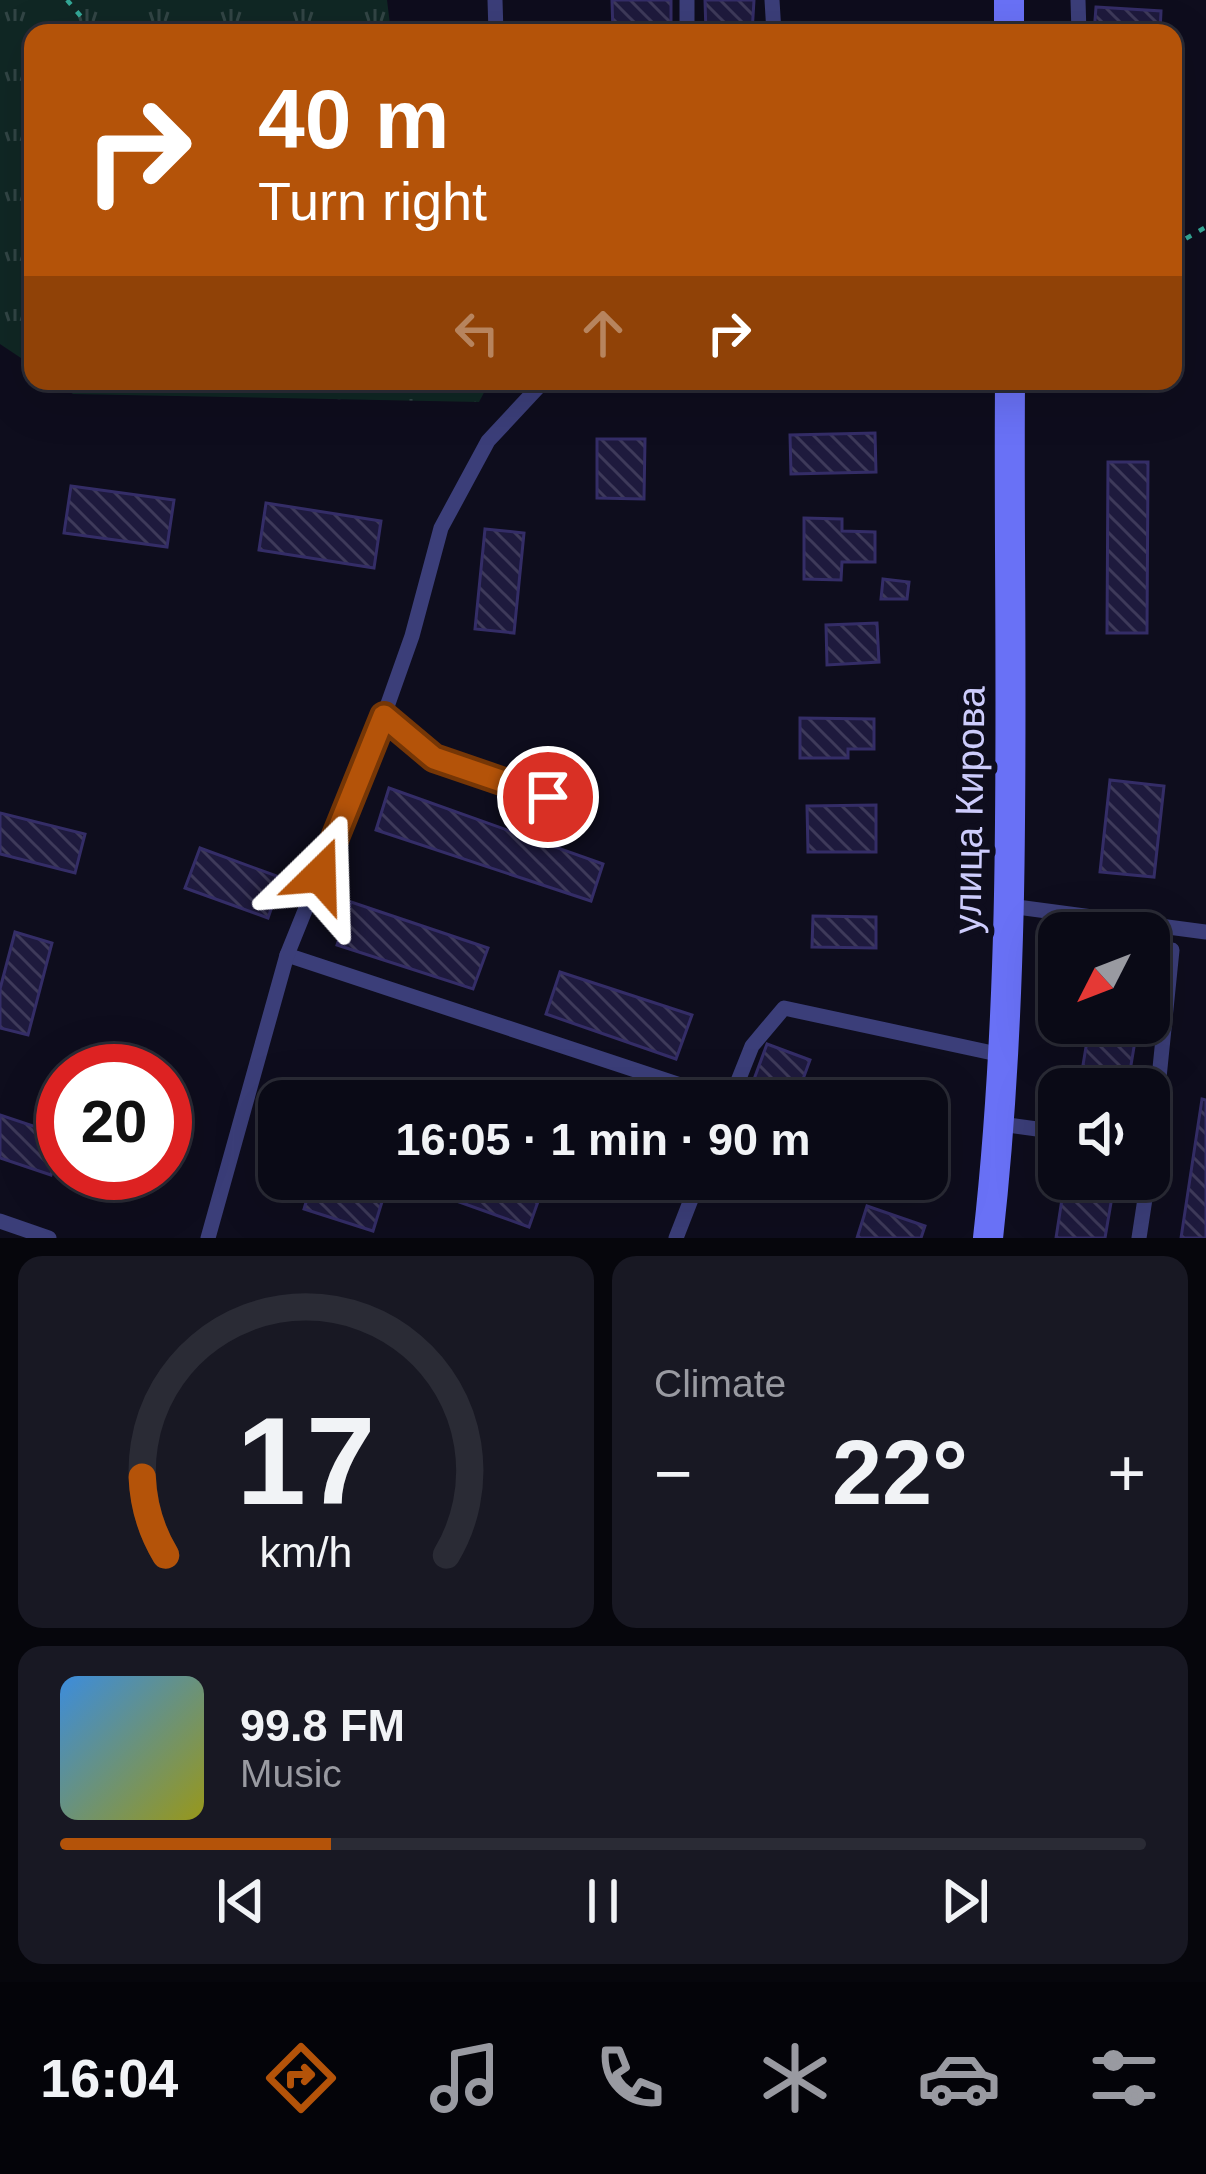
<!DOCTYPE html>
<html lang="en">
<head>
<meta charset="utf-8">
<style>
	body { margin:0; font-family:Arial,sans-serif; background:#181823; color:#f1f3f6; height:100vh; display:flex; flex-direction:column; font-size:45px; white-space:nowrap }
	* { box-sizing:border-box; margin:0 }
	p { font-size:39px; color:#999aa1 }
	.icon { flex:none; width:66px; height:66px; fill:none; stroke:currentColor; stroke-width:2; stroke-linecap:round; stroke-linejoin:round }
	.map { position:relative; height:1238px; overflow:hidden }
	.sheet { display:flex; flex-direction:column; gap:18px; padding:18px; background:#06060c; flex:1 }
	.sheet>* { flex:none }
	.top-card { position:absolute; left:24px; top:24px; width:1158px; height:366px; border-radius:24px; box-shadow:0 12px 48px #0002,0 0 0 3px #2a2b35; background:#b45309; color:#fff; overflow:hidden }
	.needle { width:78px; rotate:228deg }
	.fabs { position:absolute; left:1038px; top:912px; display:grid; gap:24px }
	.fabs a { display:grid; place-items:center; width:132px; height:132px; border-radius:24px; background:#0a0a16; box-shadow:0 12px 48px #0002,0 0 0 3px #2a2b35; font-size:60px }
	.speed { position:absolute; left:36px; top:1044px; display:flex; gap:24px; font-size:60px; font-weight:700; text-align:center }
	.speed>* { display:grid; place-content:center; width:156px; height:156px; border-radius:50%; background:#0a0a16; box-shadow:0 12px 48px #0002,0 0 0 3px #2a2b35; line-height:1 }
	.speed .limit { border:18px solid #d22; background:#fff; color:#111 }
	.pin { position:absolute; display:grid; place-items:center; width:102px; height:102px; color:#fff; margin:-51px; border:6px solid #fff; border-radius:50%; box-shadow:0 3px 12px #0007 }
	.me { position:absolute; width:132px; margin:-66px; rotate:22deg; stroke-linejoin:round; filter:drop-shadow(0 0 9px #0008) }
	.turn { display:flex; align-items:center; gap:42px; height:252px; padding:0 36px; font-size:54px }
	.turn .icon { width:156px; height:156px; stroke-width:2.5 }
	.turn b { display:block; font-size:84px; line-height:102px }
	.lanes { display:flex; align-items:center; height:114px; padding:0 36px; background:#0003; justify-content:center; gap:60px; direction:ltr }
	.lanes .off { opacity:.35 }
	.big { font-size:90px; font-weight:700; line-height:1.1 }
	.sheet .tile { flex:1; display:flex; flex-direction:column; justify-content:center; gap:18px; min-width:0; padding:0 42px; border-radius:24px; background:#181823 }
	.sheet .dial { align-items:center; gap:0 }
	.dial svg { height:312px; overflow:visible; fill:none; stroke:#2a2b35; stroke-width:7; stroke-linecap:round; text-anchor:middle }
	.dial text { fill:#f1f3f6; stroke:none }
	.song { display:flex; align-items:center; gap:36px }
	.cover { width:144px; height:144px; border-radius:18px; background:linear-gradient(135deg,hsl(210 70% 55%),hsl(60 70% 35%)) }
	.played { height:12px; border-radius:6px; background:linear-gradient(90deg,#b45309 25%,#2a2b35 25%) }
	.keys { display:flex; justify-content:space-around; direction:ltr }
	.heat { display:flex; justify-content:space-between; align-items:center; font-size:66px; direction:ltr }
	.sheet .tiles { flex:1; display:grid; gap:18px; grid-template-columns:1fr 1fr }
	.tile:last-child { grid-column:span 2 }
	.trip { position:absolute; left:258px; top:1080px; width:690px; height:120px; border-radius:24px; background:#0a0a16; box-shadow:0 12px 48px #0002,0 0 0 3px #2a2b35; font-weight:700; line-height:120px; text-align:center }
	.menu { display:flex; height:192px; justify-content:space-around; align-items:center; background:#040409; color:#999aa1 }
	.menu .icon { width:84px; height:84px }
	.menu .on { color:#b45309 }
	.menu b { font-size:54px; color:#f1f3f6 }
	.map>svg:first-child { display:block }
	.grass { fill:url(#grass-tufts) }
	.building { fill:url(#building-back-hatch); stroke:#342d67; stroke-width:3 }
	.lines { fill:none; stroke-linecap:round; stroke-linejoin:round }
	.path { stroke:#34a897; stroke-width:4.5; stroke-dasharray:6 9; stroke-linecap:butt }
	.service { stroke:#3b3e79; stroke-width:15 }
	.secondary { stroke:#6971f6; stroke-width:30 }
	.route-casing { stroke:#753606; stroke-width:30 }
	.route { stroke:#b45309; stroke-width:21 }
	.labels { text-anchor:middle; dominant-baseline:central; stroke-width:12; stroke-linejoin:round; paint-order:stroke }
	.street-label { font-size:39px; fill:#cdccfc; stroke:#0e0d1d }
</style>
</head>
<body>
<div class="map">
<svg width="1206" height="1238" viewBox="0 0 1206 1238">
	<defs>
		<pattern id="grass-tufts" width="24" height="20" patternUnits="userSpaceOnUse" patternTransform="scale(3)"><rect width="24" height="20" fill="#102724"/><path d="M3 7l-1-3M5 7V3M7 7l1-3M15 17l-1-3M17 17v-4M19 17l1-3" fill="none" stroke="#324545"/></pattern>
		<pattern id="building-back-hatch" width="6" height="6" patternUnits="userSpaceOnUse" patternTransform="scale(3)"><rect width="6" height="6" fill="#1e1a3d"/><path d="M-1 5l2 2M0 0l6 6M5-1l2 2" fill="none" stroke="#3e3a5a"/></pattern>
	</defs>
	<rect width="100%" height="100%" fill="#0e0d1d"/>
	<g class="grass">
		<path d="M0 0H387L391 33H33V366L0 344Z"/>
		<path d="M54 381H490L479 402 73 394Z"/>
	</g>
	<g class="building">
		<path d="M612 0H671V33H613Z"/>
		<path d="M705 0H754L752 33H706Z"/>
		<path d="M1096 7 1161 11 1160 33H1094Z"/>
		<path d="M875 433 876 472 791 474 790 435Z"/>
		<path d="M597 439H645L644 499 597 498Z"/>
		<path d="M1108 462H1148L1147 633H1107Z"/>
		<path d="M71 486 174 500 167 547 64 533Z"/>
		<path d="M266 503 381 521 374 568 259 550Z"/>
		<path d="M804 518 842 519V531L875 532V562H842L841 580 804 579Z"/>
		<path d="M485 529 524 533 514 633 475 629Z"/>
		<path d="M883 579 909 582 907 599H881Z"/>
		<path d="M877 623 879 662 827 665 826 625Z"/>
		<path d="M800 718 874 719V749H848V758H800Z"/>
		<path d="M1110 780 1164 786 1154 877 1100 872Z"/>
		<path d="M389 788 603 864 591 901 376 830Z"/>
		<path d="M876 805V852H808L807 806Z"/>
		<path d="M0 813 85 834 75 873 0 854Z"/>
		<path d="M200 848 282 878 268 918 185 888Z"/>
		<path d="M351 902 488 948 473 989 337 945Z"/>
		<path d="M813 916 876 917V948L812 947Z"/>
		<path d="M15 932 52 943 28 1035 0 1028V989Z"/>
		<path d="M560 972 692 1015 676 1059 546 1014Z"/>
		<path d="M1090 1023H1138L1127 1089H1079Z"/>
		<path d="M767 1044 810 1060 795 1101H746Z"/>
		<path d="M1202 1099 1206 1100V1238H1181Z"/>
		<path d="M0 1115 63 1136 51 1175 0 1158Z"/>
		<path d="M313 1179H389L373 1231 304 1209Z"/>
		<path d="M427 1179H546L529 1227 423 1189Z"/>
		<path d="M1064 1186 1113 1191 1105 1238H1056Z"/>
		<path d="M867 1206 925 1226 921 1238H857Z"/>
	</g>
	<g class="lines">
		<g class="path">
			<path d="M67 0 95 33"/>
			<path d="M1173 246 1206 227"/>
		</g>
		<g class="service">
			<path d="M495 0 496 33"/>
			<path d="M687 0V33"/>
			<path d="M772 0 774 33"/>
			<path d="M1078 0 1079 33"/>
			<path d="M384 715 435 758 549 797"/>
			<path d="M1009 906 1206 932"/>
			<path d="M287 955 729 1101"/>
			<path d="M730 1101 752 1046 784 1008 1002 1055"/>
			<path d="M1001 1124 1059 1132"/>
			<path d="M1149 1176 1172 950"/>
			<path d="M0 1221 49 1238"/>
			<path d="M208 1238 287 955 384 715 412 636 441 528 488 441 544 381"/>
			<path d="M676 1238 699 1179"/>
			<path d="M1139 1238 1148 1179"/>
		</g>
		<g class="secondary">
			<path d="M1009 0V33"/>
			<path d="M988 1238C1020 954 1008 666 1010 381"/>
		</g>
	</g>
	<g class="lines">
		<defs>
			<path id="route" d="M320 875 384 716 434 758 548 797"/>
		</defs>
		<use href="#route" class="route-casing"/>
		<use href="#route" class="route"/>
	</g>
	<g class="labels">
		<g class="street-label">
			<text transform="translate(969 810) rotate(-89)">улица Кирова</text>
		</g>
	</g>
</svg>
<div class="fabs">
<a><svg class="needle" viewBox="-14 -14 28 28"><path d="M0-13l5 13h-10z" fill="#e53935"/><path d="M0 13l5-13h-10z" fill="#999aa1"/></svg></a>
<a><svg class="icon" aria-label="sound" viewBox="0 0 24 24"><path d="M4 9h4l5-4v14l-5-4H4zM17 9q2 3 0 6"/></svg></a>
</div>
<div class="speed"><div class="limit">20</div></div>
<div class="pin" style="left:548px;top:797px;background:#d93025"><svg class="icon" aria-label="arrive" viewBox="0 0 24 24"><path d="M6 21V4h12l-3 4 3 4H6"/></svg></div>
<svg class="me" style="left:320px;top:875px" viewBox="-20 -20 40 40"><path d="M0-17L14 15 0 8-14 15z" fill="#b45309" stroke="#fff" stroke-width="4"/></svg>
<div class="trip">16:05 · 1 min · 90 m</div>
<div class="top-card">
<div class="turn"><svg class="icon" aria-label="right" viewBox="0 0 24 24"><path d="M7 20v-9h11M14 6l5 5-5 5"/></svg><div><b>40 m</b>Turn right</div></div>
<div class="lanes"><svg class="icon off" aria-label="left" viewBox="0 0 24 24"><path d="M17 20v-9H6M10 6l-5 5 5 5"/></svg><svg class="icon off" aria-label="ahead" viewBox="0 0 24 24"><path d="M12 20V5M6 11l6-6 6 6"/></svg><svg class="icon" aria-label="right" viewBox="0 0 24 24"><path d="M7 20v-9h11M14 6l5 5-5 5"/></svg></div>
</div>
</div>
<section class="sheet">
<div class="tiles">
<div class="tile dial"><svg viewBox="0 0 100 80">
<path d="M14 69A42 42 0 1 1 86 69"/>
<path d="M14 69A42 42 0 0 1 8 49" stroke="#b45309"/>
<text x="50" y="56" font-size="32" font-weight="700">17</text>
<text x="50" y="72" font-size="11">km/h</text>
</svg></div>
<div class="tile"><p>Climate</p>
<div class="heat"><a>−</a><b class="big">22°</b><a>+</a></div>
</div>
<div class="tile">
<div class="song"><i class="cover"></i><div><b>99.8 FM</b><p>Music</p></div></div>
<div class="played"></div>
<div class="keys"><svg class="icon" aria-label="previous" viewBox="0 0 24 24"><path d="M18 5L8 12l10 7zM5 5v14"/></svg><svg class="icon" aria-label="pause" viewBox="0 0 24 24"><path d="M8 5v14M16 5v14"/></svg><svg class="icon" aria-label="next" viewBox="0 0 24 24"><path d="M6 5l10 7-10 7zM19 5v14"/></svg></div>
</div>
</div>
</section>
<nav class="menu">
<b>16:04</b>
<svg class="icon on" aria-label="directions" viewBox="0 0 24 24"><path d="M12 3l9 9-9 9-9-9zM9 14v-3h6M13 9l2 2-2 2"/></svg>
<svg class="icon" aria-label="music" viewBox="0 0 24 24"><path d="M9 18V5l10-2v13"/><circle cx="6" cy="18" r="3"/><circle cx="16" cy="16" r="3"/></svg>
<svg class="icon" aria-label="phone" viewBox="0 0 24 24"><path d="M5 4h4l2 5-3 2q2 4 5 5l2-3 5 2v4C11 20 4 13 5 4z"/></svg>
<svg class="icon" aria-label="climate" viewBox="0 0 24 24"><path d="M12 3v18M4 7l16 10M4 17L20 7"/></svg>
<svg class="icon" aria-label="car" viewBox="0 0 24 24"><path d="M5 17H2v-5l4-1 3-4h7l3 4 3 1v5h-3M9 17h6M6 11h13"/><circle cx="7" cy="17" r="2"/><circle cx="17" cy="17" r="2"/></svg>
<svg class="icon" aria-label="filters" viewBox="0 0 24 24"><path d="M4 7h16M4 17h16"/><circle cx="9" cy="7" r="2"/><circle cx="15" cy="17" r="2"/></svg>
</nav>
</body>
</html>
